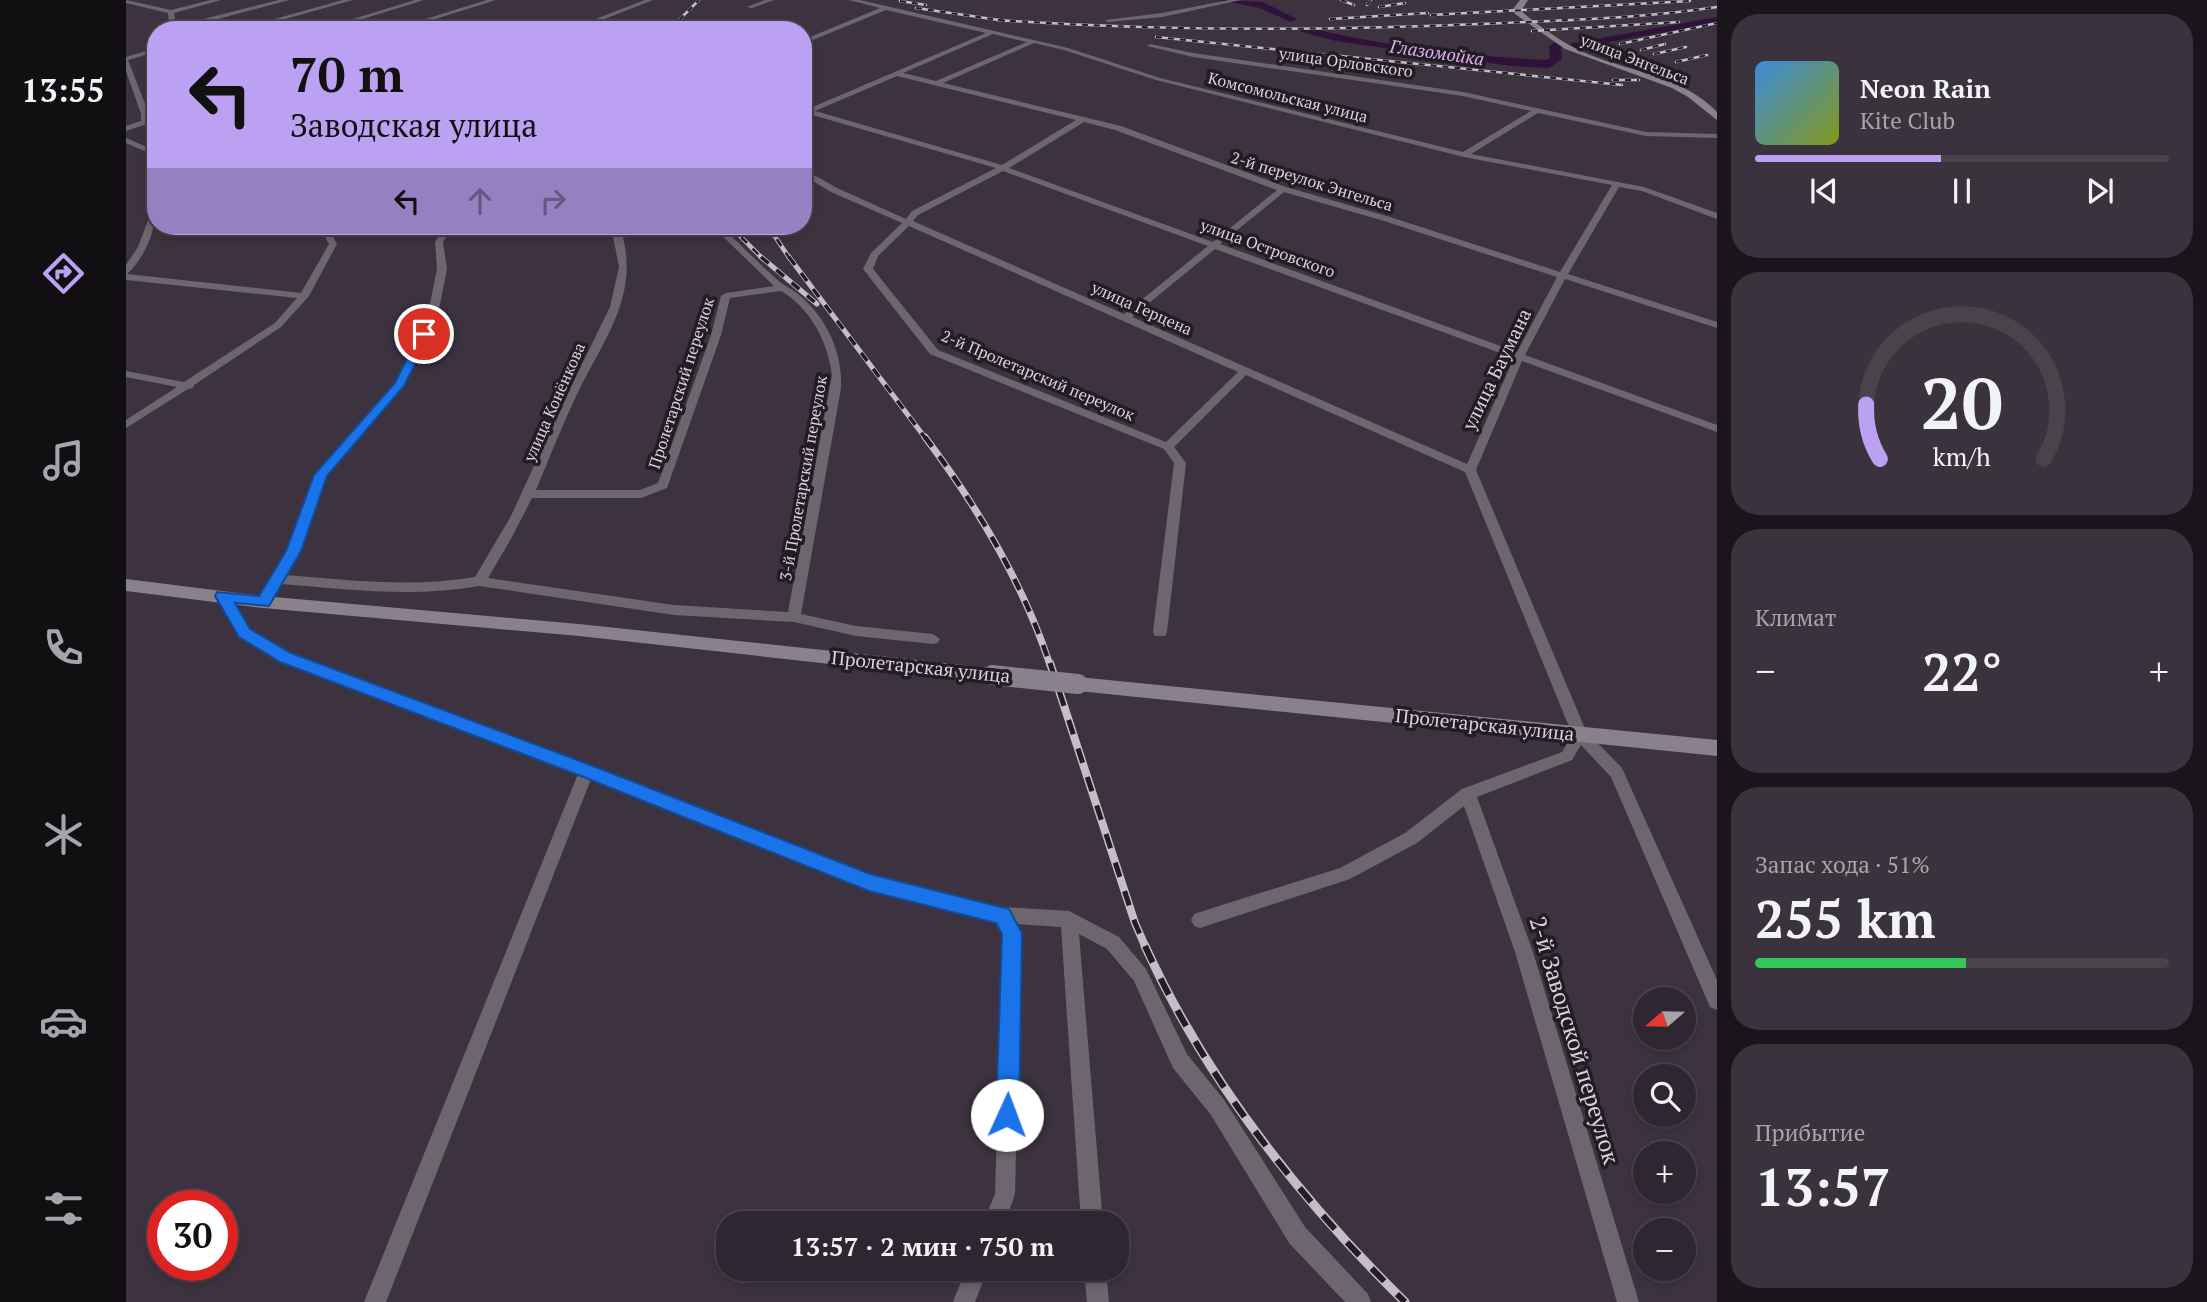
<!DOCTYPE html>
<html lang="ru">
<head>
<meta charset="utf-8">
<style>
	body { margin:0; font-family:"PT Serif",serif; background:#3a323c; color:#f1f3f6; height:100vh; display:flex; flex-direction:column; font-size:26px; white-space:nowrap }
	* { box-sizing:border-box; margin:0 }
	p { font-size:23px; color:#a7a5ab }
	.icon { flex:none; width:38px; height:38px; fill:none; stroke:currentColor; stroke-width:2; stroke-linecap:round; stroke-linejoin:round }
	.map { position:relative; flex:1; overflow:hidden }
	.panel { display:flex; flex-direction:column; gap:14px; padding:14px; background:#19151a; width:490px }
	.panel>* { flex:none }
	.banner { position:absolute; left:21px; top:21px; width:665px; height:214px; border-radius:28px; box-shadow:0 4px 10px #0003,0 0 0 2px #49434c; background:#bca0f2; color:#111; overflow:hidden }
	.needle { width:46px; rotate:250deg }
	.buttons { position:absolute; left:1507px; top:987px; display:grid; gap:14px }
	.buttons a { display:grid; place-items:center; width:63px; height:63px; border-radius:50%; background:#2e2630; box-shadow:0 4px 10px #0003,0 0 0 2px #49434c; font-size:35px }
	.speed { position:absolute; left:21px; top:1190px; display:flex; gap:14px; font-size:35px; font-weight:700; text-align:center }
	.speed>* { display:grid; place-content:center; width:91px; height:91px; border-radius:50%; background:#2e2630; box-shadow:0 4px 10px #0003,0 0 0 2px #49434c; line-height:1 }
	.speed .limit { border:10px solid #d22; background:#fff; color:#111 }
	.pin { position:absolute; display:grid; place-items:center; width:60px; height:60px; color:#fff; margin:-30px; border:4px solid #fff; border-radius:50%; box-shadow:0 2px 7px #0007 }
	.me { position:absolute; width:77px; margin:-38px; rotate:2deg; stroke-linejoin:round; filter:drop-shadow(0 0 5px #0008) }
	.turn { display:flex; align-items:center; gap:24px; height:147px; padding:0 28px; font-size:32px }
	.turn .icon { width:91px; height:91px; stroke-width:2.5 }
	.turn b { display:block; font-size:49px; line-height:60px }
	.lanes { display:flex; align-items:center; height:66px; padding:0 28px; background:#0003; justify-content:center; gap:35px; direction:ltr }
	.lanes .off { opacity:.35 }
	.big { font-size:52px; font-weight:700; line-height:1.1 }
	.panel .card { flex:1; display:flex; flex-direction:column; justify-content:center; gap:10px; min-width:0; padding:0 24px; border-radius:28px; background:#3a323c }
	.panel .dial { align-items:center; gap:0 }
	.dial svg { height:182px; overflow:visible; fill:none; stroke:#49434c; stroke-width:7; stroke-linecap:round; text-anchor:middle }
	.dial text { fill:#f1f3f6; stroke:none }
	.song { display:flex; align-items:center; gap:21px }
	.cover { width:84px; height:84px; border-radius:10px; background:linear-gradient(135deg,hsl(210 70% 55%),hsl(70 70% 35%)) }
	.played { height:7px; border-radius:4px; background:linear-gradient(90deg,#bca0f2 45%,#49434c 45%) }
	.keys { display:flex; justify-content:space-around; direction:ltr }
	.heat { display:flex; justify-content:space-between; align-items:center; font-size:38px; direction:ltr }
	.charge { height:10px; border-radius:5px; background:linear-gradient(90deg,#34c759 51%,#49434c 0) }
	.trip { position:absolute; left:590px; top:1211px; width:413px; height:70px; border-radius:28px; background:#2e2630; box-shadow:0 4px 10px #0003,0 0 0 2px #49434c; font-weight:700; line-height:70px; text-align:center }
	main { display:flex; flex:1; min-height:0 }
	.dock { display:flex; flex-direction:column; width:126px; justify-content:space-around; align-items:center; background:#120f13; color:#a7a5ab }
	.dock .icon { width:49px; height:49px }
	.dock .on { color:#bca0f2 }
	.dock b { font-size:32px; color:#f1f3f6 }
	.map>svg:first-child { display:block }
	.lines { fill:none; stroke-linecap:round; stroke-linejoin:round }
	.river { fill:#2f1139; fill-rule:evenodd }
	.street { fill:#6c676e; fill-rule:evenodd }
	.secondary { fill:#89818c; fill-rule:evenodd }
	.rail-far5-casing { stroke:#c4bec7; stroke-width:2.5 }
	.rail-far4-casing { stroke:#c4bec7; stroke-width:4.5 }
	.rail-far3-casing { stroke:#c4bec7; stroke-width:5 }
	.rail-far2-casing { stroke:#c4bec7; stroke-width:7 }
	.rail-far1-casing { stroke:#c4bec7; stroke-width:8 }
	.rail-casing { stroke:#c4bec7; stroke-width:9 }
	.rail-far5 { stroke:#211d23; stroke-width:2; stroke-dasharray:6; stroke-linecap:butt }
	.rail-far4 { stroke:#211d23; stroke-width:2.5; stroke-dasharray:8; stroke-linecap:butt }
	.rail-far3 { stroke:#211d23; stroke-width:3.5; stroke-dasharray:10; stroke-linecap:butt }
	.rail-far2 { stroke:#211d23; stroke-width:4.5; stroke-dasharray:12; stroke-linecap:butt }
	.rail-far1 { stroke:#211d23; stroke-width:5; stroke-dasharray:15; stroke-linecap:butt }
	.rail { stroke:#211d23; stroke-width:6; stroke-dasharray:18; stroke-linecap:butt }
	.secondary-bridge { stroke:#89818c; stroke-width:20 }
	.route { fill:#1a73e8; stroke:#114b97; stroke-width:2 }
	.labels { text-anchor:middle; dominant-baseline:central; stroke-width:7; stroke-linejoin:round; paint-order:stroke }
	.far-street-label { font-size:16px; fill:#d9d3dc; stroke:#211d23 }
	.far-water-label { font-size:18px; font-style:italic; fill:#e0adf2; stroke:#211d23 }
	.street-label { font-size:19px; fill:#d9d3dc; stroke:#211d23 }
	.near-street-label { font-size:23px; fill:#d9d3dc; stroke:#211d23 }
</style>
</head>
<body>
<main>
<nav class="dock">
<b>13:55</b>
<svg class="icon on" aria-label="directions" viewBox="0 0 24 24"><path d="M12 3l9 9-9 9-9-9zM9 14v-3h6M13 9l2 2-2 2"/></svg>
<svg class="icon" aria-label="music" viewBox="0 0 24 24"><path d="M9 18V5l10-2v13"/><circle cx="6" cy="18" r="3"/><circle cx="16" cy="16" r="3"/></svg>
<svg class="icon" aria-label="phone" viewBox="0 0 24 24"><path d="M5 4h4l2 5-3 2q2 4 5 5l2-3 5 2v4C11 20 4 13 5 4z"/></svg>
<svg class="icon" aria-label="climate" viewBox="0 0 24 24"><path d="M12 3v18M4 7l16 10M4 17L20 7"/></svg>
<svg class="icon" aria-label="car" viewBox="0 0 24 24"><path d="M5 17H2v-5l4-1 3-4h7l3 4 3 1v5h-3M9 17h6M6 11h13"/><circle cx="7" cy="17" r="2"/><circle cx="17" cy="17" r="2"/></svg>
<svg class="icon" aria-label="filters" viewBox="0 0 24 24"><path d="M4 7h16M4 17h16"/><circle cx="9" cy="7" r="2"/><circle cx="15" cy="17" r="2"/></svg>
</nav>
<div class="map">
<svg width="1591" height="1302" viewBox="0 0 1591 1302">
	<rect width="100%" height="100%" fill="#3d3340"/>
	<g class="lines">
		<g class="river">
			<path d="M1093 0 1137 2 1171 19 1165 22 1134 8Z"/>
			<path d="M1591 17V23L1449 48 1443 44Z"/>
			<path d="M1180 27C1257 46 1341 56 1420 60L1424 58 1423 46 1429 42 1435 46 1436 59 1423 68 1385 66 1210 41 1176 32 1174 30Z"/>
		</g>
		<g class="street">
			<path d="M0 0 45 10 85 0H95L48 13 50 26 153 0H163L51 30H44L42 13 0 3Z"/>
			<path d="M217 0H227L120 30H109Z"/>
			<path d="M289 0H298L201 30H191Z"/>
			<path d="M361 0H370L274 30H264Z"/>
			<path d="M519 0H527L450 30H441Z"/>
			<path d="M639 0H648L626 8 621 7Z"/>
			<path d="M723 0H734L942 48 1034 78 1337 152 1405 111 1337 96 1067 57 1021 46 1024 44 1067 53 1337 92 1520 132 1591 134V138L1520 136 1412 113 1345 154 1518 187 1591 213V219L1516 191 1493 187 1442 274 1591 322V328L1439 279 1399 355 1591 425V432L1396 361 1350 470 1460 731 1496 768 1591 980V1010L1584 1007 1485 777 1455 745 1446 760 1351 797 1407 952 1513 1302H1491L1389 952 1338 806 1291 843 1224 879 1074 928 1068 926 1065 920 1068 914 1074 912 1214 868 1279 833 1336 789 1436 752 1446 734 1339 472 1120 375 1048 447 1060 463 1041 632 1039 636H1029L1027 632 1048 463 1038 449 804 354 737 269 745 253 776 223 705 192 677 175V169L711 188 780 219 786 211 870 168 683 114 677 115V108L682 109 860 33 760 10 677 44V40L754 8ZM867 34 901 42 810 81 777 73ZM908 43 938 50 1030 80 1338 157 1486 185 1434 272 1264 217 1160 187 995 126 817 83ZM771 76 950 120 876 165 689 111ZM958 122 989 130 1151 190 1087 242 883 168ZM877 171 1082 246 998 314 787 221 792 215ZM1158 192 1258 221 1431 277 1391 352 1094 244ZM783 226 1112 372 1040 442 812 350 747 269 752 256ZM1089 249 1388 358 1341 464 1006 317Z"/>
			<path d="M1103 0H1115L1036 17 982 22 979 20 1036 13Z"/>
			<path d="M30 48V52L2 60 23 114 21 124 0 131V126L15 121V114L0 71V57Z"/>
			<path d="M0 138 30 151V156L0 143Z"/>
			<path d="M27 207H30C30 230 19 258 1 274L175 293 203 244 193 226H201L211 244 183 296 155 327 68 385 67 388 62 389 0 428V420L51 387 0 377V371L58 382 149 323 171 298 0 280V265L12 247Z"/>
			<path d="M319 226H327L317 242 321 269 312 314 294 355 278 386 200 476 174 551 160 575C223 580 286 588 349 577L385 516 436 405 484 307 493 267 485 226H493L495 233 528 226H543L497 238C512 296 478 340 453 390 437 423 424 457 410 490H514L532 483 585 335 595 296 600 293 648 286 586 226H595C614 244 633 264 654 282 659 286 666 289 672 294 700 317 717 352 715 388L675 614 730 626 807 634 814 639 812 643 807 644 730 636 668 622 548 615 353 586C287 598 221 589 155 584L142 605H132L130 602 162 551 188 475 269 383 284 355 302 314 311 269 309 242ZM655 291C684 308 702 341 706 375L662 612 548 605 362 578 386 537 406 498H515L541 488 595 335 604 298Z"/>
			<path d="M96 591 101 593 124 629 165 654 466 766 744 875 876 907 943 911 993 937 1020 969 1061 1054 1099 1101 1179 1227 1242 1294 1245 1302H1219L1163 1243 1085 1115 1047 1068 1008 981 981 949 953 934 977 1223H955L935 927 890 924 895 933 889 1194 879 1223H857L869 1194 877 934 870 922 743 890 465 779 260 1302H238L452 774 155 662 114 637 89 596Z"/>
			<path d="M840 1269H862L849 1302H827Z"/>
			<path d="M958 1269H980L983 1302H961Z"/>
		</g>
		<g class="secondary">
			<path d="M1394 0H1402L1395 11C1416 28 1439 45 1464 55 1507 72 1558 77 1591 112V120L1562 97 1546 88 1439 49 1389 14 1387 9Z"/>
			<path d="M0 579 137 596 453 624 866 668 872 670 875 675 872 680 866 682 453 636 137 608 0 591Z"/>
			<path d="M952 677 1591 740V756L952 691 946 689 943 684 946 679Z"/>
		</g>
		<defs>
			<g id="rail-far5">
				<path d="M1215 0 1228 5"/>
				<path d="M774 1 800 5"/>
				<path d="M1241 5 1245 0"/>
				<path d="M1253 7 1279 3"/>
				<path d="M790 8 880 21"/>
				<path d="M1305 15 1564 1"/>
				<path d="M1204 19 1302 13"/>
				<path d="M872 20C1033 31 1193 31 1353 24 1433 20 1512 19 1591 7"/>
				<path d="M548 30 550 23 573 0"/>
				<path d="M1406 31 1553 22"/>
				<path d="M1030 37 1496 85"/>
				<path d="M1494 44 1591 23"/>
				<path d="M1515 50 1539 44"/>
				<path d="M1528 54 1560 47"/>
				<path d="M1550 62 1581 55"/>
				<path d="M1487 80H1513"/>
			</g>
			<g id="rail-far4">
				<path d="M604 226 637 259"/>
				<path d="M642 226 664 259"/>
			</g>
			<g id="rail-far3">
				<path d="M635 257 691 304"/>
				<path d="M663 257 800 439"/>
			</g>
			<path id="rail-far2" d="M799 437C851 506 897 583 924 665"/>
			<path id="rail-far1" d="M924 663 1009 923 1020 948"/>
			<path id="rail" d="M1019 946C1081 1082 1173 1198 1279 1302"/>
		</defs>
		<use href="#rail-far5" class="rail-far5-casing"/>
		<use href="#rail-far4" class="rail-far4-casing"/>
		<use href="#rail-far3" class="rail-far3-casing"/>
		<use href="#rail-far2" class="rail-far2-casing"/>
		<use href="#rail-far1" class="rail-far1-casing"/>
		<use href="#rail" class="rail-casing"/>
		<use href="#rail-far5" class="rail-far5"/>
		<use href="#rail-far4" class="rail-far4"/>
		<use href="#rail-far3" class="rail-far3"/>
		<use href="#rail-far2" class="rail-far2"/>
		<use href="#rail-far1" class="rail-far1"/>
		<use href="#rail" class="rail"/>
		<path class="secondary-bridge" d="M866 675 952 684"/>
	</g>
	<path class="route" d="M294 332 304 334 278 386 201 476 175 551 143 606 109 603 124 629 165 653 467 766 744 874 883 909 896 933 893 1115 889 1123 881 1127 873 1123 870 1115 876 934 870 923 743 891 455 776 154 662 113 637 89 596 91 592 133 596 160 551 188 475 269 383Z"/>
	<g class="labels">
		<g class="far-street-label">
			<text transform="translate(1509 59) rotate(21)">улица Энгельса</text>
			<text transform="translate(1220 62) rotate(8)">улица Орловского</text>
			<text transform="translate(1162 97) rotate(14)">Комсомольская улица</text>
			<text transform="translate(1186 181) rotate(17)">2-й переулок Энгельса</text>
			<text transform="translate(1142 248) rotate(20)">улица Островского</text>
			<text transform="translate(1016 308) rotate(24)">улица Герцена</text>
			<text transform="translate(912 375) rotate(23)">2-й Пролетарский переулок</text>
			<text transform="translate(555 383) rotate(-72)">Пролетарский переулок</text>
			<text transform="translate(428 402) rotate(-66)">улица Конёнкова</text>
			<text transform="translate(677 478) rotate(-80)">3-й Пролетарский переулок</text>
		</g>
		<g class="far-water-label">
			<text transform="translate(1311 52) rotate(8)">Глазомойка</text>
		</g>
		<g class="street-label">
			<text transform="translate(1370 369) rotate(-64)">улица Баумана</text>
			<text transform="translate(795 666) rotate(6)">Пролетарская улица</text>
			<text transform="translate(1359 724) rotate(6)">Пролетарская улица</text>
		</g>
		<g class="near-street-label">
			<text transform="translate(1449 1040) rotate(73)">2-й Заводской переулок</text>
		</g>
	</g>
</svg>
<div class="buttons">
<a><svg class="needle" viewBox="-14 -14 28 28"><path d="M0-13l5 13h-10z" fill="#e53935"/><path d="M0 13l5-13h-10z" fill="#a7a5ab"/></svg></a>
<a><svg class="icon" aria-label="search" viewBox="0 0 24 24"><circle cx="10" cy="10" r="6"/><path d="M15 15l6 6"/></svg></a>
<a>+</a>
<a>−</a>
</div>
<div class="speed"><div class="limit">30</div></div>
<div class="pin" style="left:298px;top:334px;background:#d93025"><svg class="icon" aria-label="arrive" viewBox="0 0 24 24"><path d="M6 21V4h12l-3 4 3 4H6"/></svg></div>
<svg class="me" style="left:881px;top:1115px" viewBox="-20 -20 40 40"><circle r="19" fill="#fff"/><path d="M0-13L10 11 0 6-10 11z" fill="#1a73e8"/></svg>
<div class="trip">13:57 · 2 мин · 750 m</div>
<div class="banner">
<div class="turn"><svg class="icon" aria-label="left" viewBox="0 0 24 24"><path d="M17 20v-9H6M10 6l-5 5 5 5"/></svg><div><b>70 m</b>Заводская улица</div></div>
<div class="lanes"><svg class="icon" aria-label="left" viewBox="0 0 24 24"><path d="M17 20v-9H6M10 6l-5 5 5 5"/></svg><svg class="icon off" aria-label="ahead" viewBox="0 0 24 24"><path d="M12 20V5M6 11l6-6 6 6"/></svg><svg class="icon off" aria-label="right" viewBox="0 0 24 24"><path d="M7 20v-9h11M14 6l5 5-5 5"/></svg></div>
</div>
</div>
<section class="panel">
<div class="card">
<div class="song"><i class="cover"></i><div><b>Neon Rain</b><p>Kite Club</p></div></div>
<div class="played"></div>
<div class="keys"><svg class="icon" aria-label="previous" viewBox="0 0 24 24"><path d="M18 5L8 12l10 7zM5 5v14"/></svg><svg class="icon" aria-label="pause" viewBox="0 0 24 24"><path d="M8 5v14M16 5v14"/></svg><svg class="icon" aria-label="next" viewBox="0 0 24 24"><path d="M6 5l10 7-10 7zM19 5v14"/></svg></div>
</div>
<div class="card dial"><svg viewBox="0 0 100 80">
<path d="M14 69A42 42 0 1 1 86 69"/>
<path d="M14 69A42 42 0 0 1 8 45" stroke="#bca0f2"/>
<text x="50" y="56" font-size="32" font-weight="700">20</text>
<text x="50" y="72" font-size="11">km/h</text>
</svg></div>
<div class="card"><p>Климат</p>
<div class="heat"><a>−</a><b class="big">22°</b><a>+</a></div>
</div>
<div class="card"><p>Запас хода · 51%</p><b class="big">255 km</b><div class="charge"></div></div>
<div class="card"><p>Прибытие</p><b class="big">13:57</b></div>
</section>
</main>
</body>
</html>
